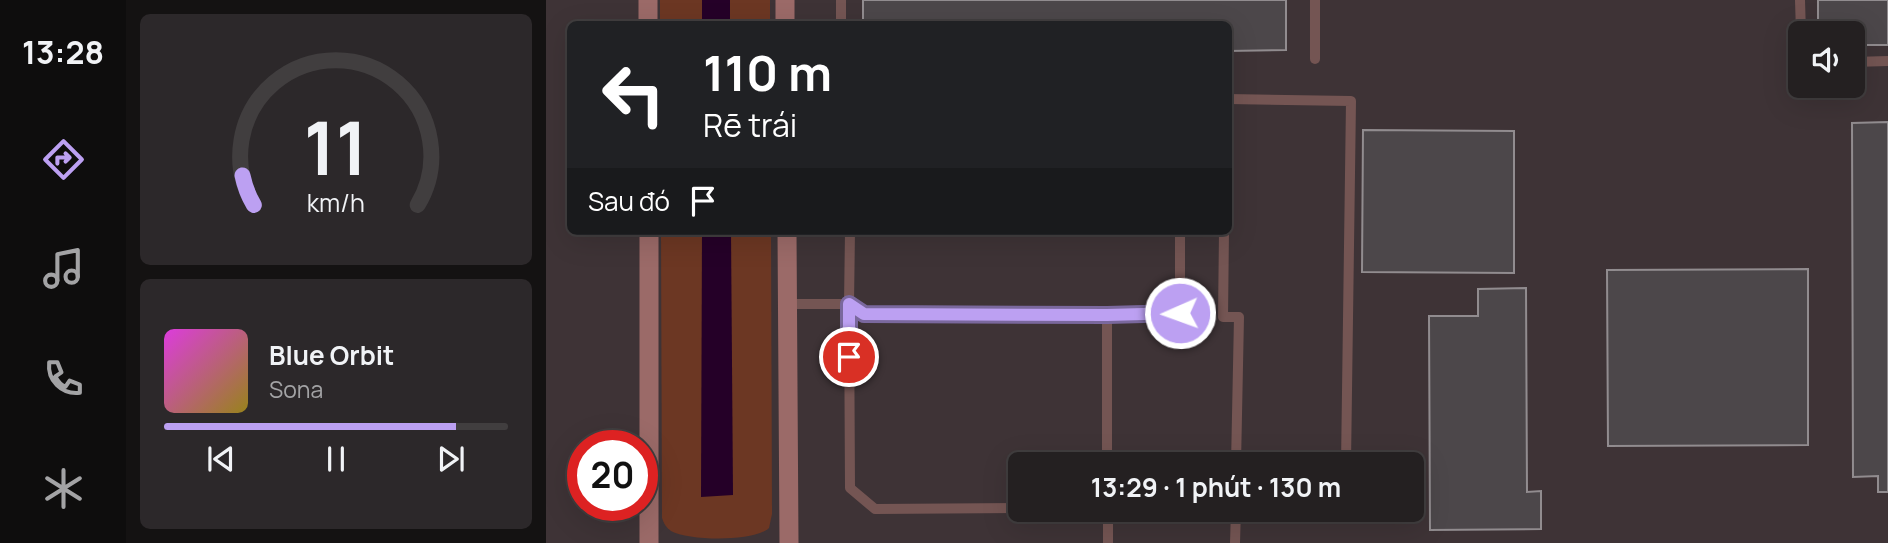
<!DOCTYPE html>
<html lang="vi">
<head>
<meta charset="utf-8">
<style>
	body { margin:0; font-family:Manrope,sans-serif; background:#2c282a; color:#f1f3f6; height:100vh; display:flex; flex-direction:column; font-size:26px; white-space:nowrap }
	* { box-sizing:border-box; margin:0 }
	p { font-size:23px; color:#a3a3a5 }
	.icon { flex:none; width:38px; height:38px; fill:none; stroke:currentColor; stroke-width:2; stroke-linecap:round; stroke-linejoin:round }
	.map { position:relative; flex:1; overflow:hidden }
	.details { display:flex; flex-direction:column; gap:14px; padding:14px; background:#141212; width:420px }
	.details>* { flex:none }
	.top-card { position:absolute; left:21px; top:21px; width:665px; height:214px; border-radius:10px; box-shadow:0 7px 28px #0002,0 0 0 2px #413e3f; background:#202124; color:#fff; overflow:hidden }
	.tools { position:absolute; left:1242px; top:21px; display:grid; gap:14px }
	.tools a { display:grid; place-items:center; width:77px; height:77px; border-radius:10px; background:#242021; box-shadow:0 7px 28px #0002,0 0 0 2px #413e3f; font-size:35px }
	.speed { position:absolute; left:21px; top:430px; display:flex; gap:14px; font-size:35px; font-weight:700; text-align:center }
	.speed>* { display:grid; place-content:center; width:91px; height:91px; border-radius:50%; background:#242021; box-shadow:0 7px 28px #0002,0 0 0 2px #413e3f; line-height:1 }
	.speed .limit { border:10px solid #d22; background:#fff; color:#111 }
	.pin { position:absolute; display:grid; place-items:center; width:60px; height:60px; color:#fff; margin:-30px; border:4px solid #fff; border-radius:50%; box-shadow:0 2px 7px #0007 }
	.me { position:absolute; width:77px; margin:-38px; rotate:268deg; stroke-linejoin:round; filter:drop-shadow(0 0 5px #0008) }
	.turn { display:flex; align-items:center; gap:24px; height:147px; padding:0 21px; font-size:32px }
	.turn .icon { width:91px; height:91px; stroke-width:2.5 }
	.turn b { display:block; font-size:49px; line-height:60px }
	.then { display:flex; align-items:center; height:66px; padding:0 21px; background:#0003; gap:14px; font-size:26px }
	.details .card { flex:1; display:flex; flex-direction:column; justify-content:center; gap:10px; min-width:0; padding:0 24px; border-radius:10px; background:#2c282a }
	.details .dial { align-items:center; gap:0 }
	.dial svg { height:182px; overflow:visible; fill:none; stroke:#413e3f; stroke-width:7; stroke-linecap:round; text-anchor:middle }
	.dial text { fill:#f1f3f6; stroke:none }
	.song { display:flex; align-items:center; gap:21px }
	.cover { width:84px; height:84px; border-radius:10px; background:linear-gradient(135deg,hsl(300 70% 55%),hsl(50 70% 35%)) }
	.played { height:7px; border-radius:4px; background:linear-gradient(90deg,#bca0f2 85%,#413e3f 85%) }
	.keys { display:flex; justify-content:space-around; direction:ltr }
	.trip { position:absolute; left:462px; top:452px; width:416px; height:70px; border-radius:10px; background:#242021; box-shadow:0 7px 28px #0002,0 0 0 2px #413e3f; font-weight:700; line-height:70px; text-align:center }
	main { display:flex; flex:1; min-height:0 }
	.menu { display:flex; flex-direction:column; width:126px; justify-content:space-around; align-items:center; background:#0e0d0d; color:#a3a3a5 }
	.menu .icon { width:49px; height:49px }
	.menu .selected { color:#bca0f2 }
	.menu b { font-size:32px; color:#f1f3f6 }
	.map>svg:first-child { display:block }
	.built { fill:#3e3336; fill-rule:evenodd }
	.green { fill:#6c3723 }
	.water { fill:#250028 }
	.building { fill:#4c474a; stroke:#918c8f; stroke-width:2 }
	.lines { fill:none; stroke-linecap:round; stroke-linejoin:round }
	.service { stroke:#745553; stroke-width:10 }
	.secondary { stroke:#9b6a68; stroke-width:19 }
	.route-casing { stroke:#7a689d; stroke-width:18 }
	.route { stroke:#bca0f2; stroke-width:12 }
</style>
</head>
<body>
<main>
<nav class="menu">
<b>13:28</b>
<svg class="icon selected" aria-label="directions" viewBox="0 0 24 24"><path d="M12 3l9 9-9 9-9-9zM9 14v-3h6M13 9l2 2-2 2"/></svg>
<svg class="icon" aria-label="music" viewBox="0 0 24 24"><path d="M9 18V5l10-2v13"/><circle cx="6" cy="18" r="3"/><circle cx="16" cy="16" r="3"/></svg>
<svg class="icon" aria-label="phone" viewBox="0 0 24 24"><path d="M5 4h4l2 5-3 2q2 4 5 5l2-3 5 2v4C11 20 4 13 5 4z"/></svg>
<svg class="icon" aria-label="climate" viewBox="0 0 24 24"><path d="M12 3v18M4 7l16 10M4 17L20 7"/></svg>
</nav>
<section class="details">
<div class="card dial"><svg viewBox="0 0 100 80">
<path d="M14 69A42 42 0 1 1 86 69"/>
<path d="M14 69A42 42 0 0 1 9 56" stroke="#bca0f2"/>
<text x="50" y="56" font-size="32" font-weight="700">11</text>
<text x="50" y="72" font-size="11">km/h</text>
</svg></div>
<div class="card">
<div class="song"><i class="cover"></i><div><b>Blue Orbit</b><p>Sona</p></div></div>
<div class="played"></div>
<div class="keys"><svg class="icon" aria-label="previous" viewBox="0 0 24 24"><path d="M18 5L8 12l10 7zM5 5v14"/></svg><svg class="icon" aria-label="pause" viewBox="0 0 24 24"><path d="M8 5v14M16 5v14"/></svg><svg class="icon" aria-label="next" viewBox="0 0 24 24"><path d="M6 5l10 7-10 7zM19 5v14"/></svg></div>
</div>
</section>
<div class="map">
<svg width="1342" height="543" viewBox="0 0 1342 543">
	<rect width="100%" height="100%" fill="#302b2c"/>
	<path class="built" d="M0 0H1342V543H0ZM24 24H682V231H24ZM1255 33H1307V86H1255ZM37 446H96V506H37ZM474 464H866V509H474Z"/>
	<g class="green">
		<rect x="114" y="0" width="110" height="24"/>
		<path d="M115 231H225L226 514 223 528C208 542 143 541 125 531 120 527 118 524 116 518Z"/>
	</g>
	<g class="water">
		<rect x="156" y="0" width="28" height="24"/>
		<path d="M156 231H185L187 495 155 497Z"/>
	</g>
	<g class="building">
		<path d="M317 0H740V50L682 51V24H317Z"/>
		<path d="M1272 0H1342V45H1307V33H1272Z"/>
		<path d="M1342 122V492H1332V476L1307 477 1306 123Z"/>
		<path d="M817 130 968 131V273L816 272Z"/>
		<path d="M1262 269V445L1062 446 1061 270Z"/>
		<path d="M980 288 981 492 995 491V529L884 530 883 316H932V289Z"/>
	</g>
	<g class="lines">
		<g class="service">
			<path d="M1254 0 1255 33"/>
			<path d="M295 24V0"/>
			<path d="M769 59V0"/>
			<path d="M1307 62 1342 61"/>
			<path d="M682 99 805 101 800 464"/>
			<path d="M678 231 677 317H693L690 464"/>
			<path d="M241 304H303L304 231"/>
			<path d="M303 304 318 314 561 315V464"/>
			<path d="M303 304 304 488 329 509 474 508"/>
			<path d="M561 315 634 313V231"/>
			<path d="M562 509V543"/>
			<path d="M689 543 690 509"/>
		</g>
		<g class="secondary">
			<path d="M102 0V24"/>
			<path d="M239 0V24"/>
			<path d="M103 231V543"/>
			<path d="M241 231 243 543"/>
		</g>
	</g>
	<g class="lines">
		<defs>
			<path id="route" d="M303 357V304L318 314 561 315 634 313"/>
		</defs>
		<use href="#route" class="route-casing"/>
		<use href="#route" class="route"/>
	</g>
</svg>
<div class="tools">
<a><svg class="icon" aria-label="sound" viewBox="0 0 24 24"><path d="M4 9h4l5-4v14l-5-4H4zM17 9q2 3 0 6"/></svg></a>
</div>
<div class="speed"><div class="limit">20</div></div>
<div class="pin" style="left:303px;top:357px;background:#d93025"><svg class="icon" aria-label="arrive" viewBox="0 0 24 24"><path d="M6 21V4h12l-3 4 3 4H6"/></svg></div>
<svg class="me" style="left:634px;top:313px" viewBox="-20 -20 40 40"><circle r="17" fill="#bca0f2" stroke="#fff" stroke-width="3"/><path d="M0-11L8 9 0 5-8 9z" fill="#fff"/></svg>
<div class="trip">13:29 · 1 phút · 130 m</div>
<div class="top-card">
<div class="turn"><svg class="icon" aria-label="left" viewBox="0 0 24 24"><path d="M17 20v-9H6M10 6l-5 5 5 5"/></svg><div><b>110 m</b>Rẽ trái</div></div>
<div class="then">Sau đó<svg class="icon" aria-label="arrive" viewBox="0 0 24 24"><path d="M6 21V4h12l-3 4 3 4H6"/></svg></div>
</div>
</div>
</main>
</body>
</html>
